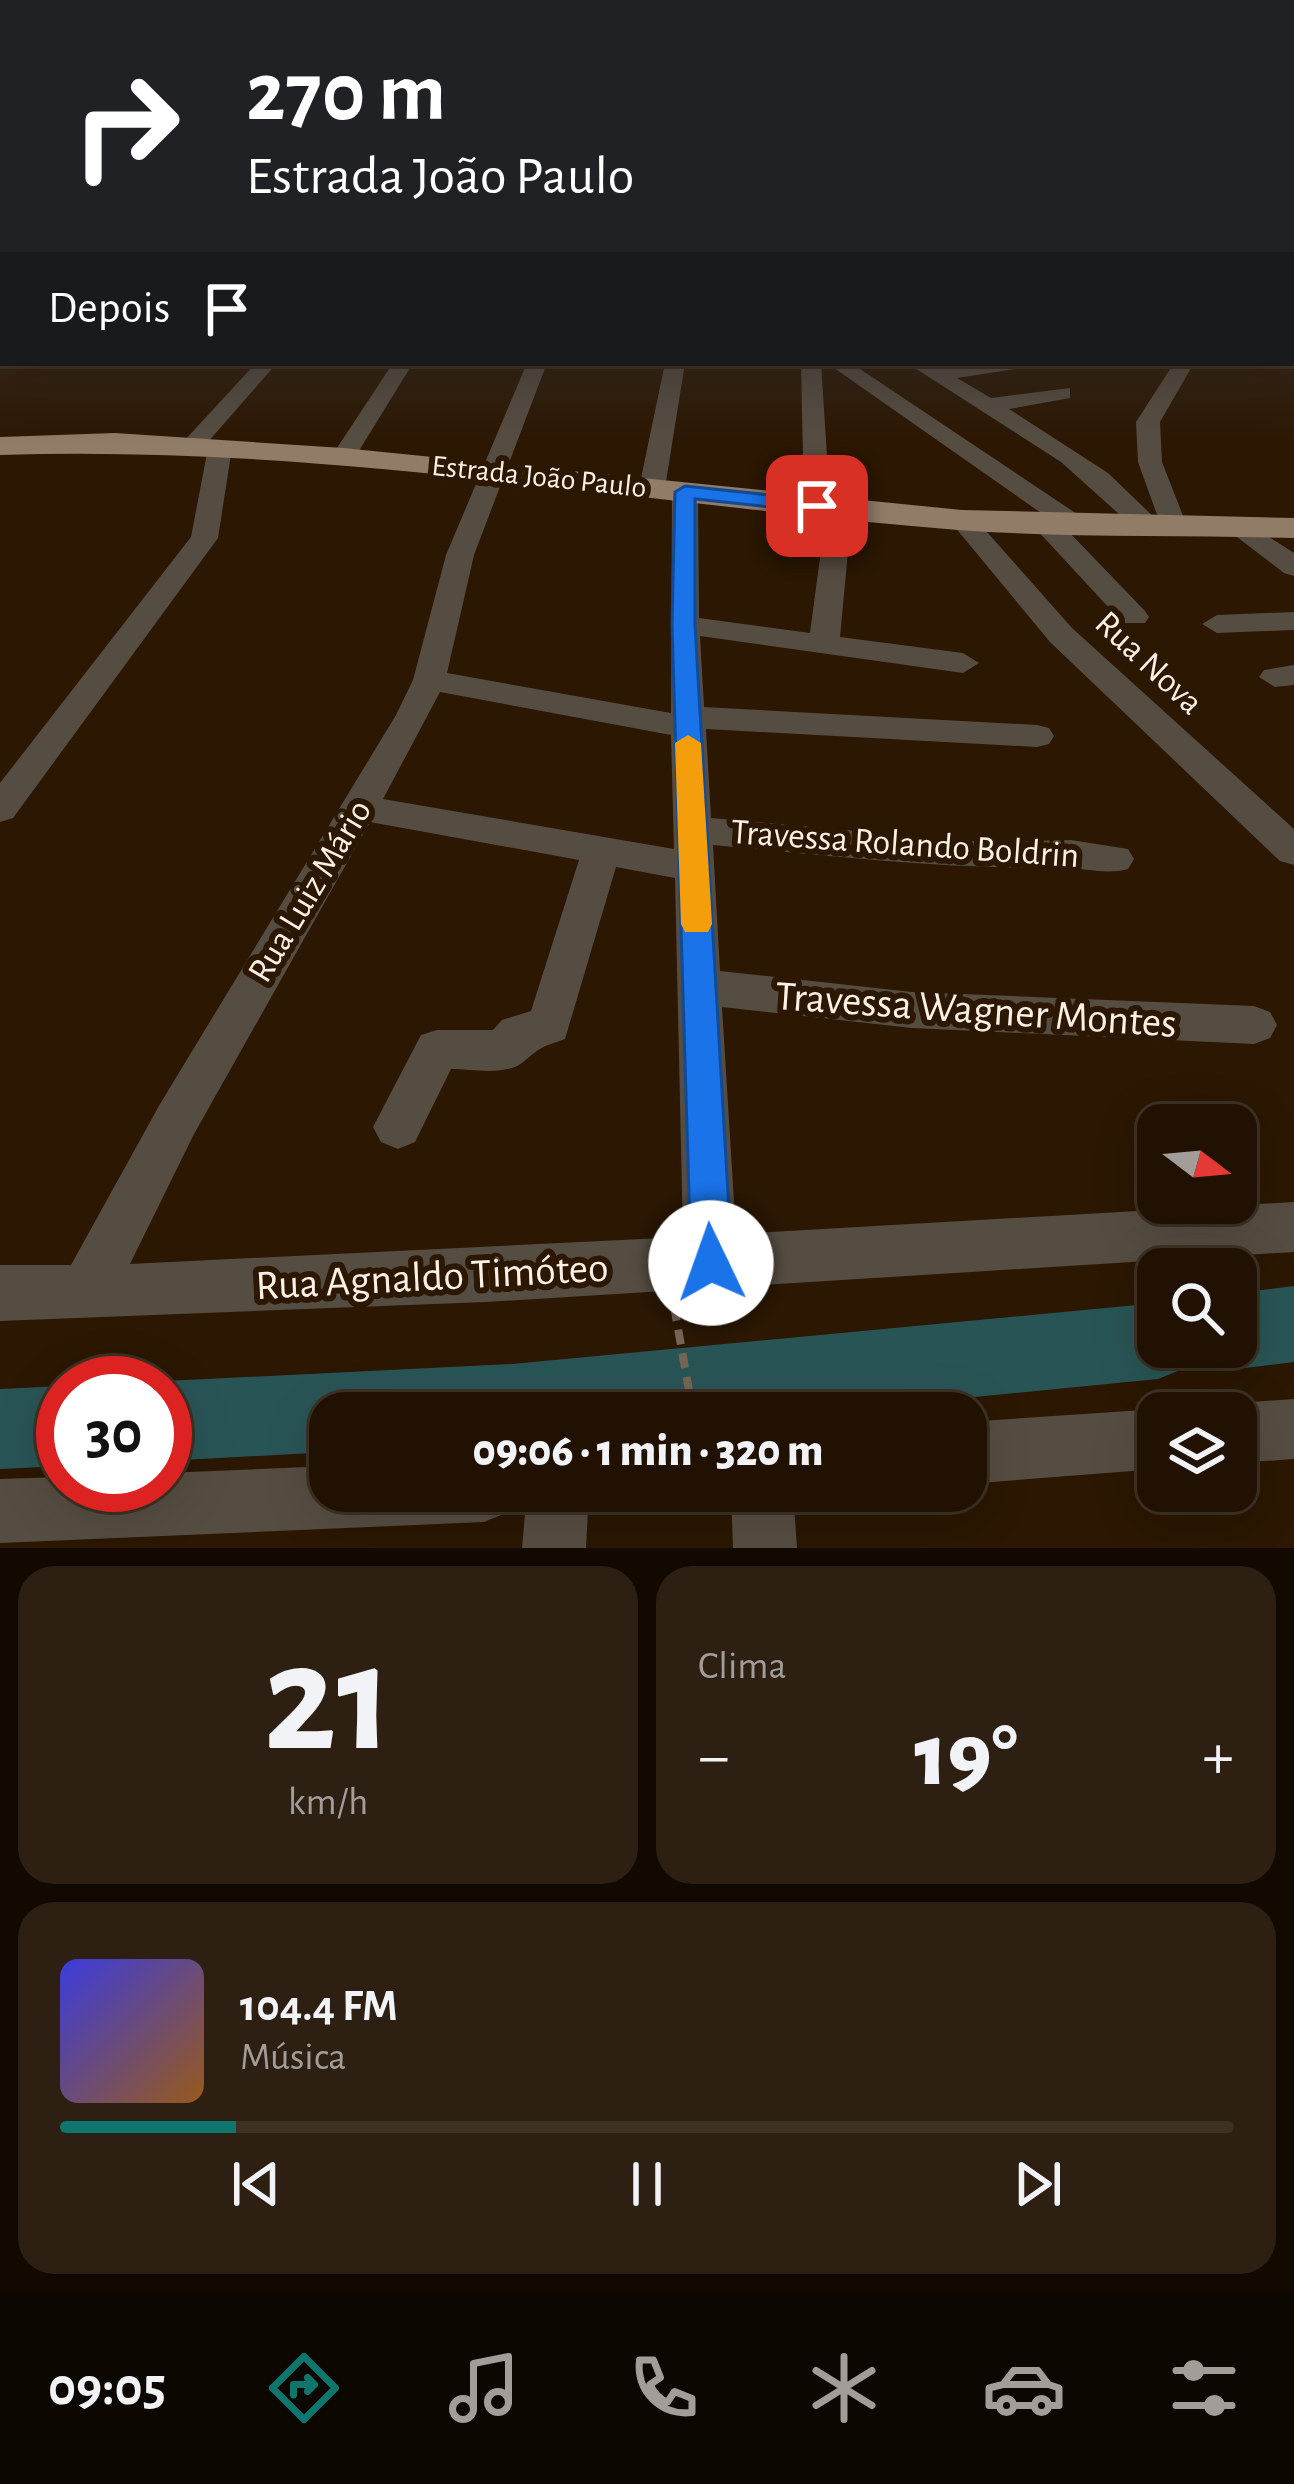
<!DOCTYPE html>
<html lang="pt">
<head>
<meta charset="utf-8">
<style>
	body { margin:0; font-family:"Alegreya Sans",sans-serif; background:#2d1f11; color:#f1f3f6; height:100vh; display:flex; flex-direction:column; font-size:45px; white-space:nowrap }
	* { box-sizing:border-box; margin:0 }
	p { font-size:39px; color:#a29d99 }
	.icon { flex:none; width:66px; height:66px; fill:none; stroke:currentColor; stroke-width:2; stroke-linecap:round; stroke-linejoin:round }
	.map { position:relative; height:1548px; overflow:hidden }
	.panel { display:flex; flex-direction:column; gap:18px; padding:18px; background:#120901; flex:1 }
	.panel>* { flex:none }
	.top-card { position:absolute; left:0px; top:0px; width:1296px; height:366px; box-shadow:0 12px 48px #0002,0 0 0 3px #3d3124; background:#202124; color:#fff; overflow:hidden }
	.needle { width:78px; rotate:106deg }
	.fabs { position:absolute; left:1137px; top:1104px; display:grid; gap:24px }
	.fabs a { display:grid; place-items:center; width:120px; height:120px; border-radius:24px; background:#201102; box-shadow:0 12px 48px #0002,0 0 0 3px #3d3124; font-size:60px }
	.speed { position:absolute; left:36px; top:1356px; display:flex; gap:24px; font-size:60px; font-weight:700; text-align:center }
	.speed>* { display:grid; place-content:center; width:156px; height:156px; border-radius:50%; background:#201102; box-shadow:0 12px 48px #0002,0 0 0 3px #3d3124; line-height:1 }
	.speed .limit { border:18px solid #d22; background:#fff; color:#111 }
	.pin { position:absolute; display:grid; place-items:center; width:102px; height:102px; color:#fff; margin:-51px; border-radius:24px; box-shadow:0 6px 18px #0006 }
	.me { position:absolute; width:132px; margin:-66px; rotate:357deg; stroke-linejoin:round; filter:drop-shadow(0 0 9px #0008) }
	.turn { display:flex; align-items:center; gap:42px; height:252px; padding:0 48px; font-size:54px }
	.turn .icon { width:156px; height:156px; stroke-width:2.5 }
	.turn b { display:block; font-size:84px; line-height:102px }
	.then { display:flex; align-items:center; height:114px; padding:0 48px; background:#0003; gap:24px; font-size:45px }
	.big { font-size:90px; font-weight:800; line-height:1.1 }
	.panel .tile { flex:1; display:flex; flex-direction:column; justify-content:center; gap:18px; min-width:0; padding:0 42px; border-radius:36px; background:#2d1f11 }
	.panel .dial { align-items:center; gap:0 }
	.dial b { font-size:156px; line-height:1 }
	.song { display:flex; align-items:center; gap:36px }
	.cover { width:144px; height:144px; border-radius:18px; background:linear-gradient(135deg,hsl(240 70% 55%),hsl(30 70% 35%)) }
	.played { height:12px; border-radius:6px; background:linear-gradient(90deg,#0f766e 15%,#3d3124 15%) }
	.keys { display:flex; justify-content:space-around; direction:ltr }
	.heat { display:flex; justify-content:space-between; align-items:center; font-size:66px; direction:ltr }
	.panel .tiles { flex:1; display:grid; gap:18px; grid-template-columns:1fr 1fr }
	.tile:last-child { grid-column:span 2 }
	.trip { position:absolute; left:309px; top:1392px; width:678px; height:120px; border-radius:36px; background:#201102; box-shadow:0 12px 48px #0002,0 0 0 3px #3d3124; font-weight:800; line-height:120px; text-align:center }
	.tab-bar { display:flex; height:192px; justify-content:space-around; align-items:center; background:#0d0701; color:#a29d99 }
	.tab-bar .icon { width:84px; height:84px }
	.tab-bar .current { color:#0f766e }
	.tab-bar b { font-size:54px; color:#f1f3f6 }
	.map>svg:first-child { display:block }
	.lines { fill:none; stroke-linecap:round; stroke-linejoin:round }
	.river { fill:#295455; fill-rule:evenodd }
	.path { stroke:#766554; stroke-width:8; stroke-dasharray:15 9; stroke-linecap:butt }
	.minor { fill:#564d42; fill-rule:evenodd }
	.major { fill:#907c67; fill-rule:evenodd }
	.highway { fill:#a78f75; fill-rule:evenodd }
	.route { fill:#1a73e8; stroke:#114b97; stroke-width:3 }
	.slow { fill:#f59e0b }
	.labels { text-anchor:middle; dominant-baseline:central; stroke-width:12; stroke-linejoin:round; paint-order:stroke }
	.far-street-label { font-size:30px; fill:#fdf1e7; stroke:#2b1702 }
	.street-label { font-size:36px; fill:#fdf1e7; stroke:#2b1702 }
	.near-street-label { font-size:42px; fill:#fdf1e7; stroke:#2b1702 }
</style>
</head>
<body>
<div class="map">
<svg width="1294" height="1548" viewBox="0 0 1294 1548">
	<rect width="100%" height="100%" fill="#2b1702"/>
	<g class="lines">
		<g class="river">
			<path d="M1294 1286V1362L1236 1369 1209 1358 1205 1347H1236V1293Z"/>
			<path d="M1158 1303V1347H1193L1185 1368 1158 1379 812 1413H330V1452L165 1461V1383H160L165 1381 512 1364Z"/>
			<path d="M63 1386V1466L0 1469V1389Z"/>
		</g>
		<path class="path" d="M674 1306 693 1413"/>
		<g class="minor">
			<rect x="1293" y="242" width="1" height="10"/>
			<rect x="0" y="264" width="3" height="10"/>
			<rect x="1293" y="278" width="1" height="11"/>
			<rect x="0" y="314" width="3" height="12"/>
			<rect x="1293" y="317" width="1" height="12"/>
			<path d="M256 363H277L200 451H184V441Z"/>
			<path d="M393 363H413L352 462H334L331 457Z"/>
			<path d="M527 363H547L474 555 447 673 671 713 672 492 685 484 698 492 699 618 810 633 826 512H808L804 506 801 363H821L830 503H848L852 509 840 637 963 653 979 663 963 673 700 636 704 707 1037 725 1049 728 1054 736 1049 744 1037 747 706 729 711 818 982 842 1071 840 1128 849 1134 859 1128 869C1106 875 1086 868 1064 868 946 869 830 856 713 845L720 971 912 992 1254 1006 1270 1012 1277 1025 1270 1038 1254 1044 912 1028 722 1007 736 1234 1294 1202V1252L486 1302 0 1321V1265H71L160 1104 396 715 413 680 446 555ZM440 692 671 735 674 849 383 799ZM370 822 579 860 531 1011 502 1020 493 1030H437L421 1035 373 1127 381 1142 398 1149 415 1142 451 1069C471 1069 505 1076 522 1063 543 1046 537 1049 565 1039L616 867 675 878 683 1237 130 1264 194 1134Z"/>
			<path d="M665 363H685L665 488 652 496 639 488Z"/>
			<path d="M827 363H851L1083 518 1087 524 1083 530H1067L1145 611 1149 617 1145 623H1123L1036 529 1032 523 1044 515Z"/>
			<path d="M907 363H932L940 368 1025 363 1015 369 957 378 991 398 1070 388V398L1009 409 1108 473 1160 523 1138 462 1136 422 1174 363H1194L1160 422 1162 462 1187 526 1174 534 1161 527 1148 534 1139 532 1061 462Z"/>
			<path d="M220 441 232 448 218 538 13 818 0 822V783L191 537 208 448Z"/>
			<path d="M962 512 971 514 1072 628 1294 829V865L1280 861 1050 642 949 520Z"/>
			<path d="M1243 520 1294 553V576L1284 573 1233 534 1230 528 1233 522Z"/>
			<path d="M1294 612V630L1217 633 1202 624 1217 615Z"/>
			<path d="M1294 665V685L1275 687 1259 677 1264 670Z"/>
			<path d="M1294 1399V1459L1236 1463V1413L1215 1412 1236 1403Z"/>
			<path d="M1158 1409 1168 1413H1158V1469L966 1484V1422Z"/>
			<path d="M330 1466V1491H515L506 1513 484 1522 0 1543V1479L63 1477V1485H165V1473Z"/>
			<path d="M527 1491H589L586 1548H522Z"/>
			<path d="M731 1491H793L797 1548H733Z"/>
		</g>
		<g class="major">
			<rect x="1293" y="302" width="1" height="15"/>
			<path d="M1293 348 1294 349V365L1287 363H1293Z"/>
			<path d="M115 433 343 448 962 510 1294 518V538C1183 535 1069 538 958 530 639 504 321 444 0 455V437Z"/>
		</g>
		<rect class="highway" x="1293" y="329" width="1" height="16"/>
	</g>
	<linearGradient id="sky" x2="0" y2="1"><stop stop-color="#180d01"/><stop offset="0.51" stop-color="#443c39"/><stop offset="1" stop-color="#443c39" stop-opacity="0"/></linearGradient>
	<rect width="1294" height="443" fill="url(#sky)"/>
	<path class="route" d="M685 486 817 500 827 506 817 512 695 499V625L732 1263 726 1277 711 1283 697 1277 691 1263 672 625 675 492Z"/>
	<path class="slow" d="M688 735 701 743 712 924 708 932H685L681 924 675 743Z"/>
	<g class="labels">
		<g class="far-street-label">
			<text transform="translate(539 477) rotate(6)">Estrada João Paulo</text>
		</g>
		<g class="street-label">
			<text transform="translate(1149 663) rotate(43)">Rua Nova</text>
			<text transform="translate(905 844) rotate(4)">Travessa Rolando Boldrin</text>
			<text transform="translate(310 891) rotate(-59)">Rua Luiz Mário</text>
		</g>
		<g class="near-street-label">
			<text transform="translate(976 1010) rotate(4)">Travessa Wagner Montes</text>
			<text transform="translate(432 1277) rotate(-3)">Rua Agnaldo Timóteo</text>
		</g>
	</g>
</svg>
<div class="fabs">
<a><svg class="needle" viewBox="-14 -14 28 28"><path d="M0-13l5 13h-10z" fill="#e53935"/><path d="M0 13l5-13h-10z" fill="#a29d99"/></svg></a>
<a><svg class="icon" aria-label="search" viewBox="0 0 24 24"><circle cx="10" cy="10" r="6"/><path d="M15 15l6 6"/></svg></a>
<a><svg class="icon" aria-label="layers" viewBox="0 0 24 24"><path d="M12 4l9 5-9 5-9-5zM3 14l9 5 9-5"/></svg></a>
</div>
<div class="speed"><div class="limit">30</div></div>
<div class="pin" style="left:817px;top:506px;background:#d93025"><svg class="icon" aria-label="arrive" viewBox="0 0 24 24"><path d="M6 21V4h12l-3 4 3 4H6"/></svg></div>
<svg class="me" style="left:711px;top:1263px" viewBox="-20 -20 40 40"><circle r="19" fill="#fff"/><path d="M0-13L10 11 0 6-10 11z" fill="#1a73e8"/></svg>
<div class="trip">09:06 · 1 min · 320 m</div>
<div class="top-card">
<div class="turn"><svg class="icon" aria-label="right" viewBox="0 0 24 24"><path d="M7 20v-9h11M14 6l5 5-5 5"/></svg><div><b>270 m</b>Estrada João Paulo</div></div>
<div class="then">Depois<svg class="icon" aria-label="arrive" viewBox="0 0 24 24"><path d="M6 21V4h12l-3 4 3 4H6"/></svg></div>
</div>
</div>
<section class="panel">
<div class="tiles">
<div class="tile dial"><b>21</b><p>km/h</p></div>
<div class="tile"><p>Clima</p>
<div class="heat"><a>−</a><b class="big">19°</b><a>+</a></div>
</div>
<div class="tile">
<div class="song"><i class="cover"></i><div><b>104.4 FM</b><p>Música</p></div></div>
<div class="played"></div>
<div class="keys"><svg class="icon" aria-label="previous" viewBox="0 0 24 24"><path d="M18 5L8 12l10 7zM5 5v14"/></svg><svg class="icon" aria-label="pause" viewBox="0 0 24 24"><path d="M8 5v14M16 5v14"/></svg><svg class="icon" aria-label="next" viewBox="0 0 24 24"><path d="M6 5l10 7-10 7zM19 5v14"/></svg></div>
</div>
</div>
</section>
<nav class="tab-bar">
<b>09:05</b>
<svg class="icon current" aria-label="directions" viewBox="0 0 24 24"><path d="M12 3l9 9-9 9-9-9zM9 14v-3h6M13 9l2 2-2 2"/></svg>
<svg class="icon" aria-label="music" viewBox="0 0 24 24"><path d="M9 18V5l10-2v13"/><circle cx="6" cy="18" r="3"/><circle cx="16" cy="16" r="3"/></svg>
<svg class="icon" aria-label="phone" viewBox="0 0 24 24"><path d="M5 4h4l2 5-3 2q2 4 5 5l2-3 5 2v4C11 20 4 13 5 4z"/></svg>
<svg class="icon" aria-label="climate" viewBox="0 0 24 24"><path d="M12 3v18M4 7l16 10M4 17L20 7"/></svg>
<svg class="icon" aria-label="car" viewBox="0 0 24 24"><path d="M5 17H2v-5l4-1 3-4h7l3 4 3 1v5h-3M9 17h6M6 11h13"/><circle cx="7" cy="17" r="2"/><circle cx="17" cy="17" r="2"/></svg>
<svg class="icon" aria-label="filters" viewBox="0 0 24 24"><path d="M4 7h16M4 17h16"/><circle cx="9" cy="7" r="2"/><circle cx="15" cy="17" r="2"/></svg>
</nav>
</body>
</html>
